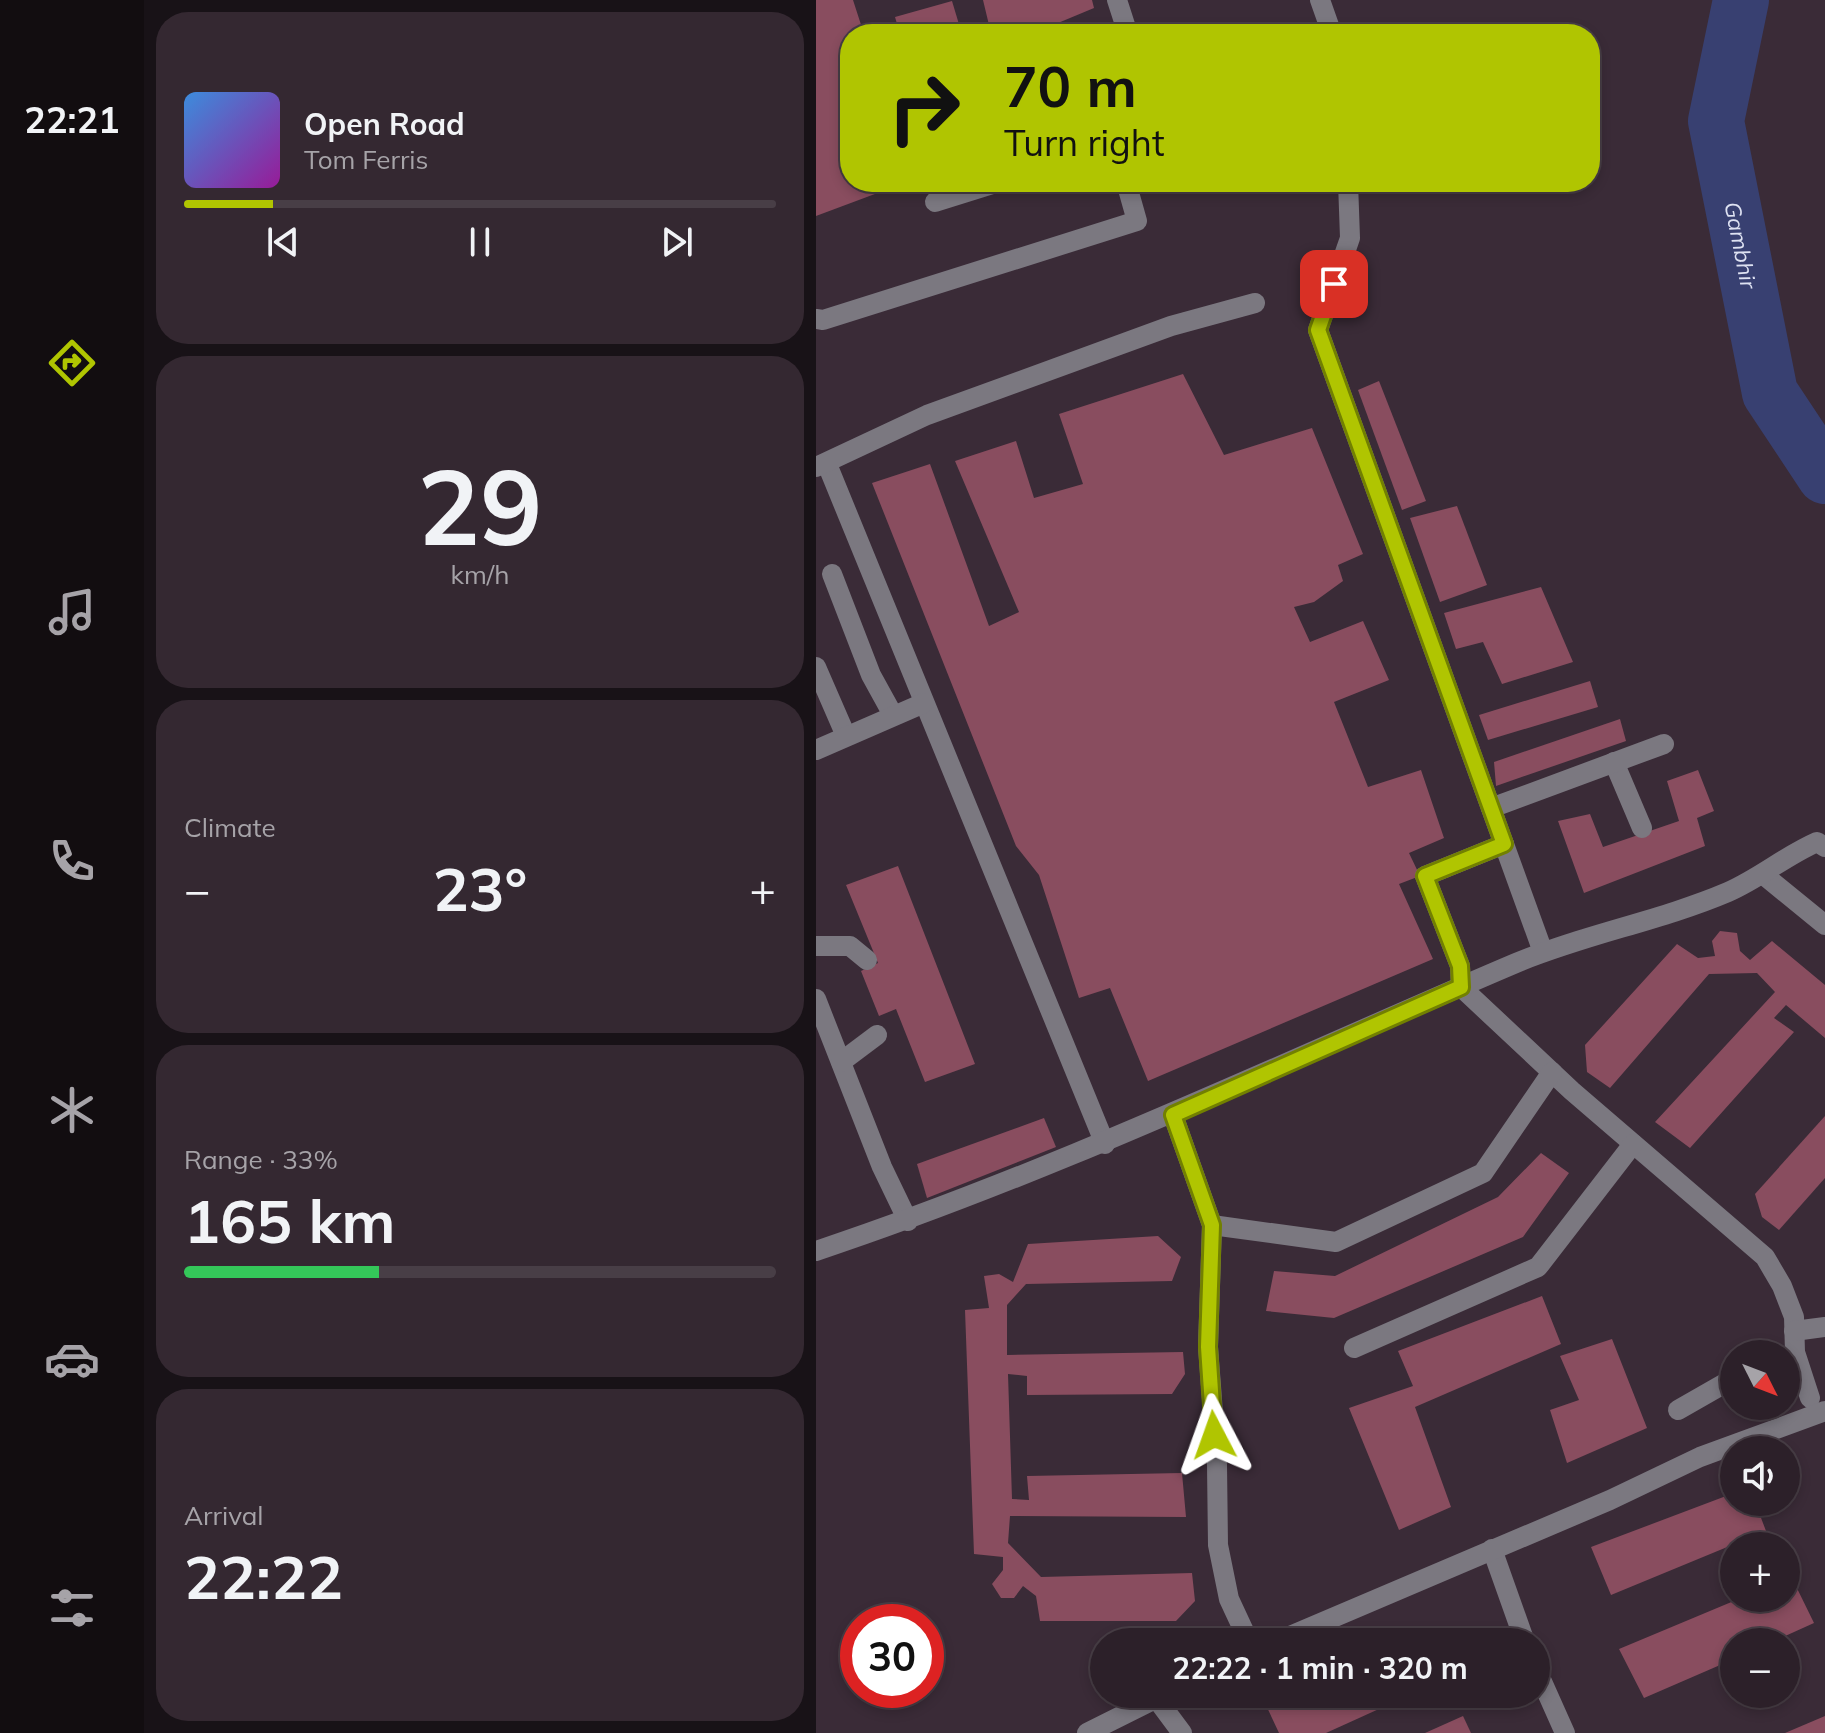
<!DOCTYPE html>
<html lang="en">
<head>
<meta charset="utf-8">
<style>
	body { margin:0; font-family:Mulish,sans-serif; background:#342831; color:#f1f3f6; height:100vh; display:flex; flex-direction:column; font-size:30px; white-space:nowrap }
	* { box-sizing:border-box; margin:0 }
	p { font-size:26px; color:#a6a3a8 }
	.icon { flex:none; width:44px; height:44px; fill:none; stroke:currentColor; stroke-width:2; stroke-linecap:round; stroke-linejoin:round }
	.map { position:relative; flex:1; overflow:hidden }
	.details { display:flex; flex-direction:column; gap:12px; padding:12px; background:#181217; width:672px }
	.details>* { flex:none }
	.top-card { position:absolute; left:24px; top:24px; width:760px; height:168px; border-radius:32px; box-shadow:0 4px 12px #0003,0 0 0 2px #483e46; background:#b0c501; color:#111; overflow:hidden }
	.needle { width:52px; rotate:132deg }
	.buttons { position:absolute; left:904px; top:1340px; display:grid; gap:16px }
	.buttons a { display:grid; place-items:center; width:80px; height:80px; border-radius:50%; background:#2c2029; box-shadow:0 4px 12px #0003,0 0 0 2px #483e46; font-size:40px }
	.speed { position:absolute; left:24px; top:1604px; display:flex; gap:16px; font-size:40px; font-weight:700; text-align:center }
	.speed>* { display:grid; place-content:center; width:104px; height:104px; border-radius:50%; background:#2c2029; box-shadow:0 4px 12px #0003,0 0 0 2px #483e46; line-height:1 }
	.speed .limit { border:12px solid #d22; background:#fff; color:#111 }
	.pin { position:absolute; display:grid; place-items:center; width:68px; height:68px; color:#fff; margin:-34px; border-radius:16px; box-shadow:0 4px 12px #0006 }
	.me { position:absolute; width:88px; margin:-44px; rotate:356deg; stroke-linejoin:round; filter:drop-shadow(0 0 6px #0008) }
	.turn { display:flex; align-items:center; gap:28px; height:168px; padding:0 32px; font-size:36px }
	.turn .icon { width:104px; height:104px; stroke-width:2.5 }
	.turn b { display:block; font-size:56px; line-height:68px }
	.big { font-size:60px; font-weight:700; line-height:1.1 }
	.details .widget { flex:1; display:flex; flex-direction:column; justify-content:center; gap:12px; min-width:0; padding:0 28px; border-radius:32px; background:#342831 }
	.details .dial { align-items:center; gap:0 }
	.dial b { font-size:104px; line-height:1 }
	.song { display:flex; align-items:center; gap:24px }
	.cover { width:96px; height:96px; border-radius:12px; background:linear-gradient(135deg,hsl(210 70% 55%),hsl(300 70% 35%)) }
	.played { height:8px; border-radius:4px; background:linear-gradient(90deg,#b0c501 15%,#483e46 15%) }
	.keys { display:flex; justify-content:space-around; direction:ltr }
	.heat { display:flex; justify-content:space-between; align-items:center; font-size:44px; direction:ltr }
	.charge { height:12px; border-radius:6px; background:linear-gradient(90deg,#34c759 33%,#483e46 0) }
	.trip { position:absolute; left:274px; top:1628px; width:460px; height:80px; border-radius:40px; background:#2c2029; box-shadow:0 4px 12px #0003,0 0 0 2px #483e46; font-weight:700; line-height:80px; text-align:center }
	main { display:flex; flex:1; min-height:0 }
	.tab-bar { display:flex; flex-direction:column; width:144px; justify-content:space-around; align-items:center; background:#120d10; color:#a6a3a8 }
	.tab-bar .icon { width:56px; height:56px }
	.tab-bar .on { color:#b0c501 }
	.tab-bar b { font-size:36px; color:#f1f3f6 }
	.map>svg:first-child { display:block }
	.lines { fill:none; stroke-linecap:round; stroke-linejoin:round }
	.river { stroke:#384071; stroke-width:56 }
	.building { fill:#894d5f }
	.minor { stroke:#7b7880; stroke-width:20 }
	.route-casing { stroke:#728001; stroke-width:20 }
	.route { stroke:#b0c501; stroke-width:14 }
	.labels { text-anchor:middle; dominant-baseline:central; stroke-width:8; stroke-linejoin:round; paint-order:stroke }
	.water-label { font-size:22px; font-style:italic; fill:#dee2f2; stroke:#3a2b37 }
</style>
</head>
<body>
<main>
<nav class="tab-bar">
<b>22:21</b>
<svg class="icon on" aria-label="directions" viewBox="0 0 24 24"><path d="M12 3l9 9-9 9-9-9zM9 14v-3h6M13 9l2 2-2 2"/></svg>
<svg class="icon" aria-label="music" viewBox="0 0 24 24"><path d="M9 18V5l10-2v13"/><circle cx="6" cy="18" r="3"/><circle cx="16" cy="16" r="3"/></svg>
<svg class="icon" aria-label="phone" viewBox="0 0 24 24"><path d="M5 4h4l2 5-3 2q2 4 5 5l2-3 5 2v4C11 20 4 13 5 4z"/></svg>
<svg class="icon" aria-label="climate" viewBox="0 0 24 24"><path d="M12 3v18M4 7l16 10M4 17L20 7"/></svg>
<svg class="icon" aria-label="car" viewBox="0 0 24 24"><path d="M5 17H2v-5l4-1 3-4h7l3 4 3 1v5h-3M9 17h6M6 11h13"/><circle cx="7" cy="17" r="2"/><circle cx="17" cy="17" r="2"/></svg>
<svg class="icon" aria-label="filters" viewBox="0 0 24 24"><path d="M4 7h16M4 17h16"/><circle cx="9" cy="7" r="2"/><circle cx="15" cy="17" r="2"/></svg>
</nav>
<section class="details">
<div class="widget">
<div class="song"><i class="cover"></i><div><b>Open Road</b><p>Tom Ferris</p></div></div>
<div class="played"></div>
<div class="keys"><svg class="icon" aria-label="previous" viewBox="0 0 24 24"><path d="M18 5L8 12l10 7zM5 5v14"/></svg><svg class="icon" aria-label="pause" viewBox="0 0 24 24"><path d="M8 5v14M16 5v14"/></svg><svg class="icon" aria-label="next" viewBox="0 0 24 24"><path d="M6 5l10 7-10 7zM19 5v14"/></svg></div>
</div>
<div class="widget dial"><b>29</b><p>km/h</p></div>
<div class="widget"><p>Climate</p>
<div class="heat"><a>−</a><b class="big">23°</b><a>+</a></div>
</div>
<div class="widget"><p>Range · 33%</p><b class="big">165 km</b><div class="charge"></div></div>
<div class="widget"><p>Arrival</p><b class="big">22:22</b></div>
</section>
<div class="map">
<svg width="1009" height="1733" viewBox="0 0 1009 1733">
	<rect width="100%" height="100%" fill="#3a2b37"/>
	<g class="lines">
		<path class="river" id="s1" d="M925 0 900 121 954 393 1009 476"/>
	</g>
	<g class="building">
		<path d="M0 0H37L48 34H34V182H91L0 216Z"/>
		<path d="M167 0H276L278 8 242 23 262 34H84L79 17 136 1 145 31 173 25Z"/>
		<path d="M367 374 408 455 496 428 547 554 522 565 527 581 498 602 478 607 494 642 547 621 573 680 518 702 552 787 605 770 628 838 593 853 604 876 583 884 617 959 332 1081 294 988 263 998 223 875 200 846 56 483 114 464 173 626 203 612 139 461 200 441 218 498 267 484 243 414Z"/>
		<path d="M563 381 610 501 586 510 542 390Z"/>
		<path d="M641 506 671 585 624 602 594 518Z"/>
		<path d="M725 587 757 662 686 684 667 642 640 649 628 613Z"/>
		<path d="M774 681 782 707 672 740 663 715Z"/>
		<path d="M804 719 810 741 680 786 678 762Z"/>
		<path d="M882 770 898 811 881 818 889 846 768 893 742 821 774 814 787 847 863 821 851 781Z"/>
		<path d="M82 866 159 1064 109 1082 80 1009 63 1016 45 971 62 963 30 885Z"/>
		<path d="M904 931 921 933 924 951 934 960 956 941 1009 985V1038L970 1005 958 1018 978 1032 874 1148 839 1122 959 992 941 973 893 974 794 1088 771 1072 769 1045 861 944 882 958 899 956 896 941Z"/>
		<path d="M1009 1116V1178L963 1230 946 1217 939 1194Z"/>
		<path d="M228 1118 240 1147 111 1198 101 1164Z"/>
		<path d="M725 1153 753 1173 707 1237 518 1318 450 1311 458 1271 519 1276 682 1197Z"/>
		<path d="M342 1236 365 1257 356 1281 210 1284 191 1305V1355L367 1352 369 1374 356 1394 211 1395V1376L192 1374 196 1499 213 1500 211 1476 366 1473 370 1517 194 1516 192 1543 225 1577 376 1573 379 1601 360 1621H224L220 1596 207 1586 198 1598H185L176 1584 187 1570V1557L158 1554 149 1310 173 1308 168 1276 183 1274 197 1282 212 1244Z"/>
		<path d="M726 1296 745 1344 599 1407 635 1507 583 1530 533 1408 597 1386 582 1351Z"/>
		<path d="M796 1339 831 1428 751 1463 734 1410 763 1400 744 1356Z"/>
		<path d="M918 1493V1502H939L950 1531 795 1595 775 1547Z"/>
		<path d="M975 1576 998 1623 956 1642H918V1659L828 1698 803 1649 925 1598H970V1579Z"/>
		<path d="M619 1629 625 1642H588Z"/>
		<path d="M470 1694H596L510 1733H463L449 1703Z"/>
		<path d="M647 1716 655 1733H609Z"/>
		<path d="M1009 1716V1733H969Z"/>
	</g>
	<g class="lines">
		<g class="minor">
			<path d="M301 0 312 34"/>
			<path d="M504 0 516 34"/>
			<path d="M532 182 534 238 502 330 727 952"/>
			<path d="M119 202 183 182"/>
			<path d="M0 319 7 320 321 221 310 182"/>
			<path d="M11 464 289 1144"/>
			<path d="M0 467 111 415 355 326 439 303"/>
			<path d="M16 574 55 675 77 715"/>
			<path d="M0 667 30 736"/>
			<path d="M0 750 108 703"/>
			<path d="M798 762 826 828"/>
			<path d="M675 808 848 744"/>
			<path d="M688 844 609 876 644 966 645 987 756 1091 949 1257 966 1286 978 1317 979 1352 994 1398"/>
			<path d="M949 876 1009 925"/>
			<path d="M0 946H34L51 960"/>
			<path d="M0 999 66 1167 92 1221"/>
			<path d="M25 1062 61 1035"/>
			<path d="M357 1115 396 1225 392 1347 401 1465 402 1545 413 1599 433 1642"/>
			<path d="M396 1225 520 1242 667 1173 736 1072"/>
			<path d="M0 1251C240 1171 467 1062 700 963 769 934 844 921 912 892 944 878 969 856 1001 842L1009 847"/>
			<path d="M978 1331 1009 1327"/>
			<path d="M538 1348 722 1267 817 1144"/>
			<path d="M862 1410 918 1378"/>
			<path d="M676 1549 709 1642"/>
			<path d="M460 1642 794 1500 884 1457 1009 1411"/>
			<path d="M720 1668 749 1733"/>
			<path d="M340 1698 366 1733"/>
			<path d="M271 1733 349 1694"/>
		</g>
	</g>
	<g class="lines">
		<defs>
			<path id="route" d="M398 1435 392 1347 396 1225 357 1115 645 987 644 966 609 876 688 844 502 330 518 284"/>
		</defs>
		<use href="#route" class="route-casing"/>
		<use href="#route" class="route"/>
	</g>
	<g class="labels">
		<g class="water-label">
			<text stroke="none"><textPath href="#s1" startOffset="250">Gambhir</textPath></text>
		</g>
	</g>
</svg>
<div class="buttons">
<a><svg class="needle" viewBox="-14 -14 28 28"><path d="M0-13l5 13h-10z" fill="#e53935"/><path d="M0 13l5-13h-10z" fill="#a6a3a8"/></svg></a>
<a><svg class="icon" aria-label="sound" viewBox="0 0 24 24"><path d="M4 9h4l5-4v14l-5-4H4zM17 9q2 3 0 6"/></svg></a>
<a>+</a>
<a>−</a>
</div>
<div class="speed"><div class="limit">30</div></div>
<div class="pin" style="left:518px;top:284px;background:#d93025"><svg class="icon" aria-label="arrive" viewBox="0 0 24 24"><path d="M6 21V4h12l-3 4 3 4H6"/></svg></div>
<svg class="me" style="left:398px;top:1435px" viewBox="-20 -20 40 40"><path d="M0-17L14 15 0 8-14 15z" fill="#b0c501" stroke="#fff" stroke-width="4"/></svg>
<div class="trip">22:22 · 1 min · 320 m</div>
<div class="top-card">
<div class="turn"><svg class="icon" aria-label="right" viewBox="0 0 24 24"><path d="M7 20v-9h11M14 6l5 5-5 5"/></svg><div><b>70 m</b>Turn right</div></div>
</div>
</div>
</main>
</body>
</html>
